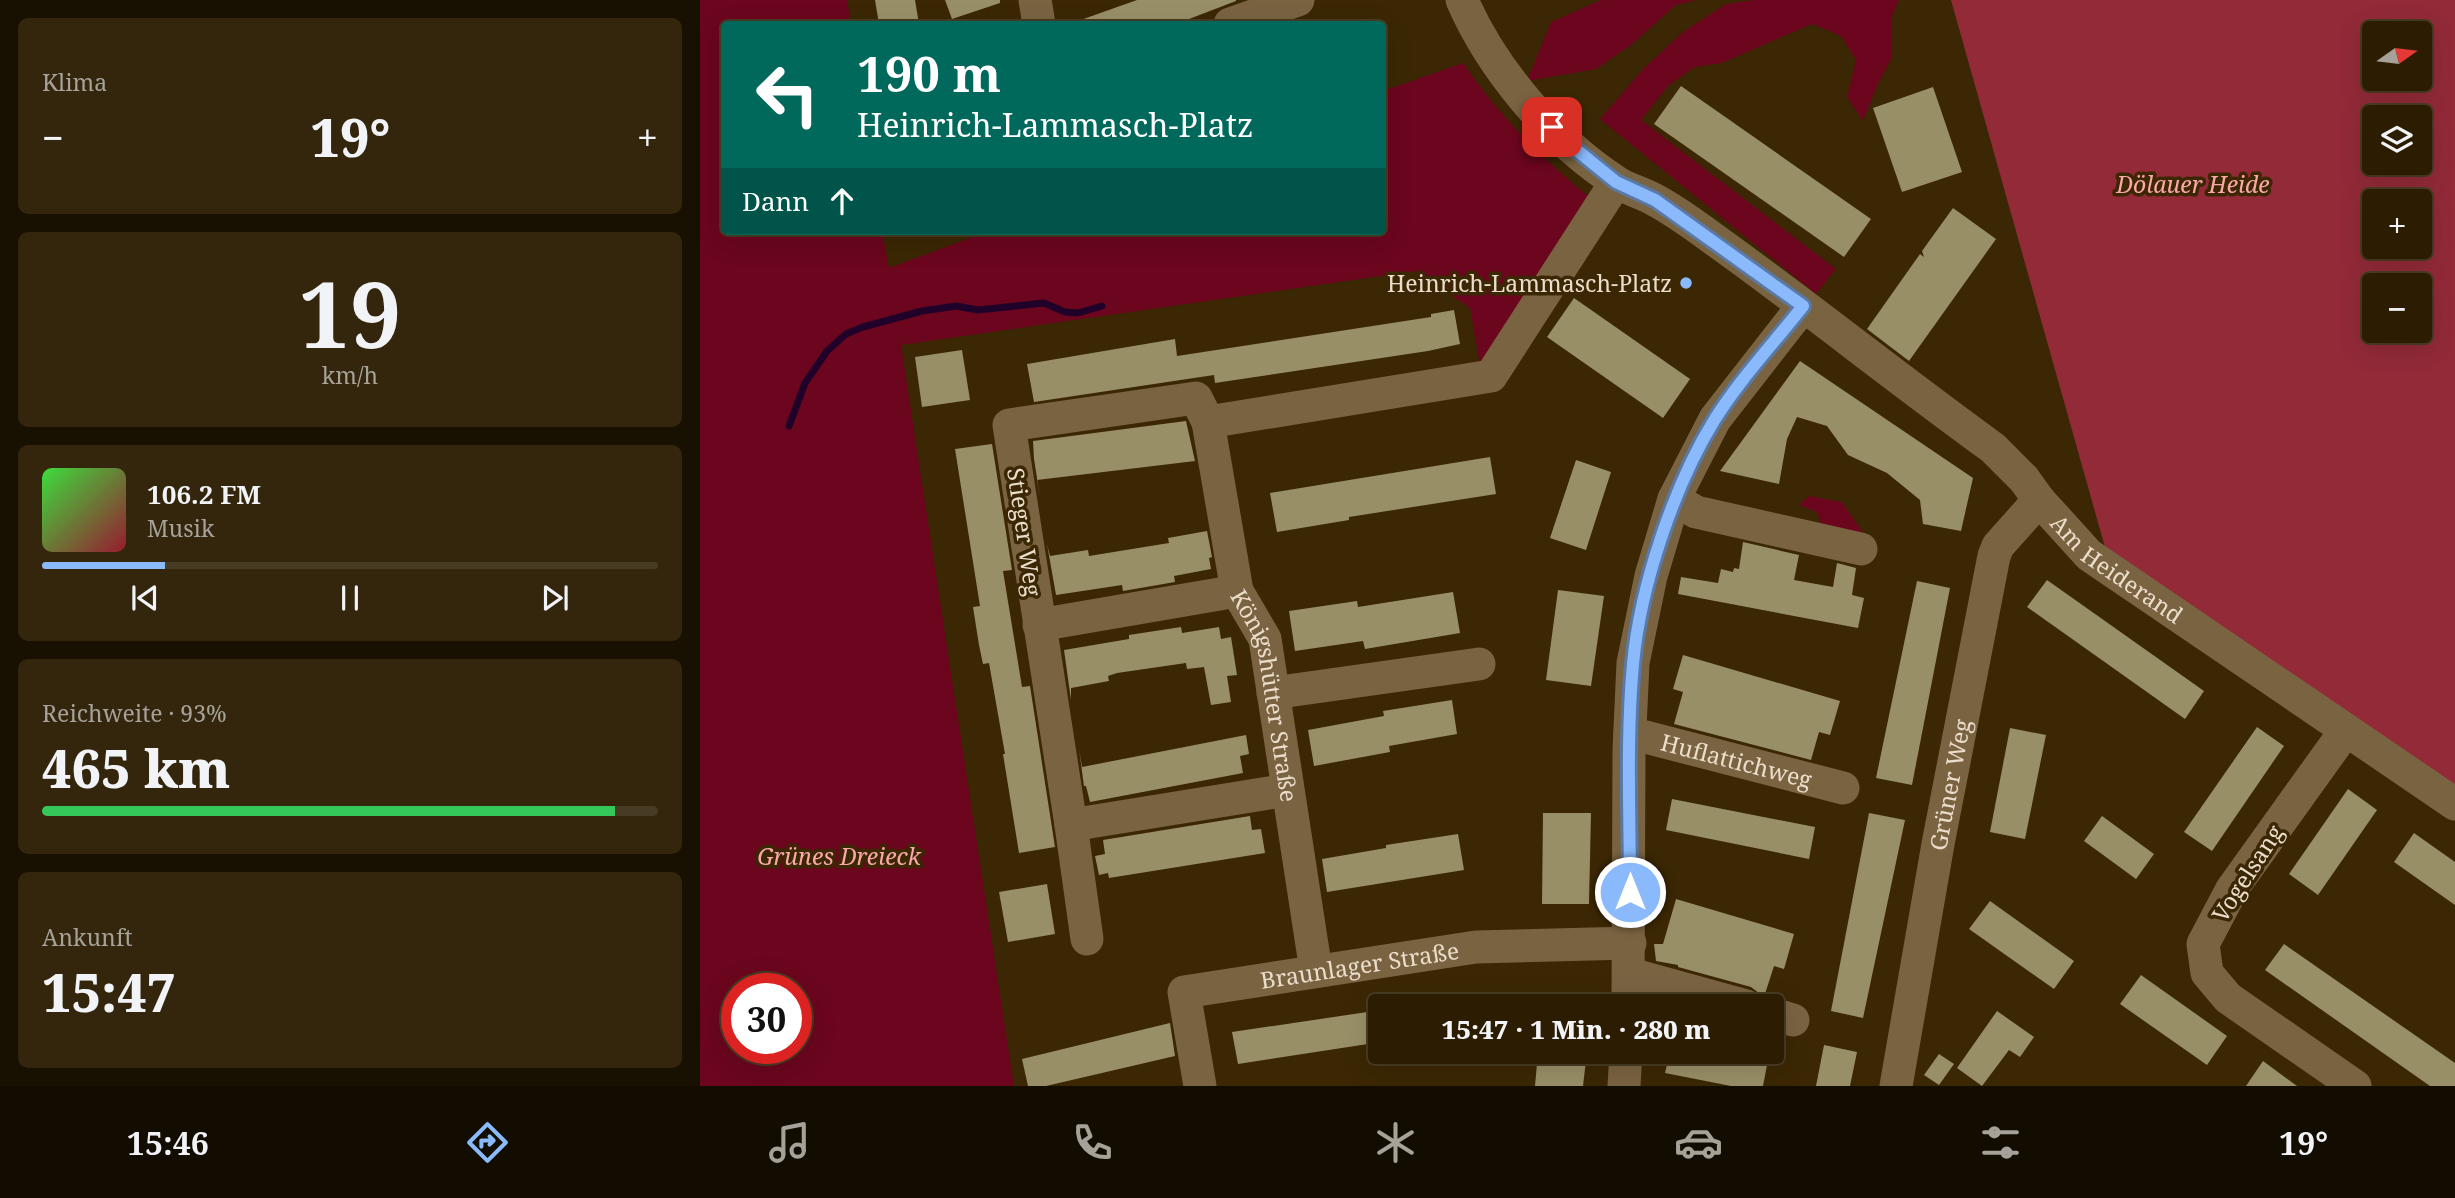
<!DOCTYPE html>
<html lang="de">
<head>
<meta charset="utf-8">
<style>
	body { margin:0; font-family:"Noto Serif",serif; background:#34260c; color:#f1f3f6; height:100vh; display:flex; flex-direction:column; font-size:26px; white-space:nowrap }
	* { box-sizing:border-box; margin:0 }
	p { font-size:23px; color:#a6a299 }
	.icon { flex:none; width:38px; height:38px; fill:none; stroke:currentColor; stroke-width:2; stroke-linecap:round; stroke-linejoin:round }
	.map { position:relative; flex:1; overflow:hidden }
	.details { display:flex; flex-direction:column; gap:18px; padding:18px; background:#181001; width:700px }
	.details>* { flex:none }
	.top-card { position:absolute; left:21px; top:21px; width:665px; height:214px; border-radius:7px; box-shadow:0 7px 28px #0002,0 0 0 2px #483b24; background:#00695c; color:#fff; overflow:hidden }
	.needle { width:46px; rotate:76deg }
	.fabs { position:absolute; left:1662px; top:21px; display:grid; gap:14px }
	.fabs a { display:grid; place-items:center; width:70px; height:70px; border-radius:7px; background:#2c1d02; box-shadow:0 7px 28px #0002,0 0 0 2px #483b24; font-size:35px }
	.speed { position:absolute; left:21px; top:973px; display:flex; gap:14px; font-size:35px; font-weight:700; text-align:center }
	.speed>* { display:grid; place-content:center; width:91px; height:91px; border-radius:50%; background:#2c1d02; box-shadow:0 7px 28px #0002,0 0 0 2px #483b24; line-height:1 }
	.speed .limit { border:10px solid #d22; background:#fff; color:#111 }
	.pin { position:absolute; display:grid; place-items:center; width:60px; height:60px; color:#fff; margin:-30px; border-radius:14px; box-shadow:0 4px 10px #0006 }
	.me { position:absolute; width:77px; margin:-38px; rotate:0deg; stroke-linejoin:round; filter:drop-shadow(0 0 5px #0008) }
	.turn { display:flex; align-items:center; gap:24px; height:147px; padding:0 21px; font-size:32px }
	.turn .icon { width:91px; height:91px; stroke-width:2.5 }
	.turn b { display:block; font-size:49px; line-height:60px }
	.then { display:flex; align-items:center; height:66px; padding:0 21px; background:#0003; gap:14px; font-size:26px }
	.big { font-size:52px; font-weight:800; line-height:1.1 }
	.details .card { flex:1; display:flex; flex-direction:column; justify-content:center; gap:10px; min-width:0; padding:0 24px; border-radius:10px; background:#34260c }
	.details .dial { align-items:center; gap:0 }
	.dial b { font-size:91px; line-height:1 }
	.song { display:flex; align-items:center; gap:21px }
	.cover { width:84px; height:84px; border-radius:10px; background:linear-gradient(135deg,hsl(120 70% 55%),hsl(350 70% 35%)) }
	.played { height:7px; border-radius:4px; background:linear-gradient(90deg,#8abafc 20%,#483b24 20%) }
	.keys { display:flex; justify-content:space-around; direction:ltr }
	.heat { display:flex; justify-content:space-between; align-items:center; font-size:38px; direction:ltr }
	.charge { height:10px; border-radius:5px; background:linear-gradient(90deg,#34c759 93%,#483b24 0) }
	.trip { position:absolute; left:668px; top:994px; width:416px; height:70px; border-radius:7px; background:#2c1d02; box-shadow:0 7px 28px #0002,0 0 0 2px #483b24; font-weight:800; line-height:70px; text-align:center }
	.menu { display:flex; height:112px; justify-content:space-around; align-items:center; background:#120c01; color:#a6a299 }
	.menu .icon { width:49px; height:49px }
	.menu .on { color:#8abafc }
	.menu b { font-size:32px; color:#f1f3f6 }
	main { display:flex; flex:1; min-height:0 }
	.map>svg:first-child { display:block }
	.green { fill:#6b061e; fill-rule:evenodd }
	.forest { fill:#922a38; fill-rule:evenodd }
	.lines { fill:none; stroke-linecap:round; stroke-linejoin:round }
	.stream { stroke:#1f0129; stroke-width:7 }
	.building { fill:#998f67 }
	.minor { stroke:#7a6341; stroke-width:33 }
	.route-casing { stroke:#5a79a4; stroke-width:18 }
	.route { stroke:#8abafc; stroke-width:12 }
	.poi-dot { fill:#8abafc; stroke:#3b2703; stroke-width:2.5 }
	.labels { text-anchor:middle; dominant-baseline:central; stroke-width:7; stroke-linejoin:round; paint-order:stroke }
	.park-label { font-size:23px; font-style:italic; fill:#fca7aa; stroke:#3b2703 }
	.poi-label { font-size:23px; fill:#ebddcb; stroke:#3b2703; text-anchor:end }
	.street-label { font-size:23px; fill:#ebddcb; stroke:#3b2703 }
</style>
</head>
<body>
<main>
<section class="details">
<div class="card"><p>Klima</p>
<div class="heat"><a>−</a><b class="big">19°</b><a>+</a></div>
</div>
<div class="card dial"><b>19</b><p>km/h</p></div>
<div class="card">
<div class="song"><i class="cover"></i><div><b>106.2 FM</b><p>Musik</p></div></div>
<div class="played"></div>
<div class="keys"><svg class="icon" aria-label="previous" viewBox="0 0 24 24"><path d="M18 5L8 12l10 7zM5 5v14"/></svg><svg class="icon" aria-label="pause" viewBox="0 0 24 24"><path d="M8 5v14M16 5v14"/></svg><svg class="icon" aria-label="next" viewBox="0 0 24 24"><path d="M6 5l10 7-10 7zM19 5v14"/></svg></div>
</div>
<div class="card"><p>Reichweite · 93%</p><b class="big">465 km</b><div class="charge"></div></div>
<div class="card"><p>Ankunft</p><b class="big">15:47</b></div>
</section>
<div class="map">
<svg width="1755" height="1086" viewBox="0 0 1755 1086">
	<rect width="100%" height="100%" fill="#3b2703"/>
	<g class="green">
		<path d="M0 0H147L151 24H24V231H182L189 268 289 231H682L683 91 763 63C799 115 839 156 888 196L780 365 770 308 716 271 201 345 314 1086H0ZM37 989H96V1048H37Z"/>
		<path d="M901 0H996L976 5 931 45 896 69 827 81 851 22Z"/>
		<path d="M1054 0H1199L1191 18 1192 57 1178 84 1163 121 1147 97 1156 60 1141 36 1112 24 1022 63 995 67 969 85 941 120 1136 269 1116 294 900 119 943 69 983 32 1026 4Z"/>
		<path d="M1109 496 1142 502 1164 534 1124 533 1117 512 1099 505Z"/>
	</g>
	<path class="forest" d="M1251 0H1755V800L1408 558ZM1675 33H1720V79H1675ZM1675 117H1720V163H1675ZM1675 201H1720V247H1675ZM1675 285H1720V331H1675Z"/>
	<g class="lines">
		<path class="stream" d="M89 426 105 383 127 351 146 334 163 327 222 311 256 306 278 310 344 303 365 312 378 313 402 306"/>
	</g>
	<g class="building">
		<path d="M175 0H215L219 24H179Z"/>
		<path d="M245 0H300V3L252 19Z"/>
		<path d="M437 0H536V1L476 24H376L375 22Z"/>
		<path d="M981 86 1171 219 1144 257 954 124Z"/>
		<path d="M1233 87 1262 172 1202 192 1173 108Z"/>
		<path d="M1253 208 1296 239 1209 361 1167 329 1220 254 1224 257 1222 251Z"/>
		<path d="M874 298 990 379 963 418 847 337Z"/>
		<path d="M754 310 760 344 728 351 515 383 514 375 334 402 327 364 475 339 477 356 731 317V314Z"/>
		<path d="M262 350 270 400 222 407 215 357Z"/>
		<path d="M1100 361 1273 478 1261 531 1223 524 1220 500 1187 473 1148 455 1127 426 1097 417 1087 439 1079 484 1020 471Z"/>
		<path d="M486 421 495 461 337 480 340 497 334 459 333 441Z"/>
		<path d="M292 444 312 570 303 571 322 687 330 686 355 847 319 853 303 754H305L289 663 283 664 279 645 273 607 280 606 255 449Z"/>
		<path d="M790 457 796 494 649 517V520L577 532 570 493Z"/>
		<path d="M876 460 911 472 886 550 850 538Z"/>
		<path d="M507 531 512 557 509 558 511 569 474 576 475 582 423 591 422 585 356 595 347 544 350 556 388 550 389 556 469 543 468 538Z"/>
		<path d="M1043 542 1099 555 1094 580 1133 587 1137 563 1156 568 1152 595 1164 598 1158 628 978 594 981 577 1018 583 1021 569 1033 572 1034 568 1039 569Z"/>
		<path d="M1347 580 1504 691 1485 719 1327 607Z"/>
		<path d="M1217 581 1250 588 1212 785 1176 778Z"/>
		<path d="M858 590 904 596 891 686 846 680Z"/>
		<path d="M753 592 760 633 665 649 663 641 595 651 589 611 657 601 658 607Z"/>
		<path d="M481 627 482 633 519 627 521 639 531 637 537 675 527 676 531 702 511 705 504 667 487 669 486 663 417 673 408 676 409 681 371 688V700L364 650 429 639V635Z"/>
		<path d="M983 655 1140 701 1130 735 1119 732 1111 760 974 724 983 692 973 689Z"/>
		<path d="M752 700 757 734 689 746 690 752 614 766 608 730 684 716 683 711Z"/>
		<path d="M1557 727 1584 746 1512 851 1484 832Z"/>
		<path d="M1310 728 1346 735 1325 839 1290 832Z"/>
		<path d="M546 735 549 754 540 756 543 773 390 802 386 786H384L379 749 382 767Z"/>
		<path d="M1648 789 1677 810 1618 895 1589 874Z"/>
		<path d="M972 799 1115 827 1109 859 966 830Z"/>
		<path d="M843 813H891L889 904H842Z"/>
		<path d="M1169 813 1205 820 1163 1018 1131 1011Z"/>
		<path d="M550 816 552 830 561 829 565 853 409 878 408 873 399 875 395 856 405 854 403 840Z"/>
		<path d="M1402 816 1454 854 1436 879 1384 841Z"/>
		<path d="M1714 833 1755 862V905L1694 862Z"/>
		<path d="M758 834 764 870 627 892 622 859 686 848V845Z"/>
		<path d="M347 884 355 934 308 942 299 892Z"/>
		<path d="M976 899 1094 934 1084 969 1074 966 1064 997 1051 987 978 967V965L956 961 954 944H963Z"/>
		<path d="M1290 901 1374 961 1354 989 1269 929Z"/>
		<path d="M1584 944 1755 1063V1086H1730L1565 970Z"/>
		<path d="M1441 975 1527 1036 1507 1065 1420 1004Z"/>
		<path d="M681 1010V1042L538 1064 532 1032Z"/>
		<path d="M1297 1011 1334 1037 1320 1057 1309 1050 1282 1086 1257 1068Z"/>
		<path d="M470 1023 475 1056 346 1086H328L322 1059Z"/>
		<path d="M1124 1045 1157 1052 1150 1086H1116Z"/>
		<path d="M838 1052H887L883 1086H835Z"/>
		<path d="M970 1052H1025L1068 1060 1063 1086H1031L965 1073Z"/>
		<path d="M1239 1054 1254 1064 1239 1085 1224 1075Z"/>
		<path d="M1563 1061 1597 1086H1546Z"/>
	</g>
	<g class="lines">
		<g class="minor">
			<path d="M335 0 339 24"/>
			<path id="s1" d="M762 0C792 69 851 139 915 181 926 189 941 192 953 199 982 214 1010 237 1037 256 1123 319 1206 385 1293 448L1324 479 1339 500 1389 555 1755 804"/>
			<path d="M530 24 598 0"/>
			<path d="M508 422 791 376 916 182"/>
			<path d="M974 499 996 512 1161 549"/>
			<path d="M339 625 537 591"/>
			<path d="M573 693 779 664"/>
			<path d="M1646 730 1532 889 1503 944 1507 973 1528 998 1655 1086"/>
			<path id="s2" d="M930 733 1143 788"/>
			<path id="s3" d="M588 790 371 825 309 425 496 398 508 422 537 591 565 639 616 971"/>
			<path d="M371 825 387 939"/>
			<path d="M930 974 1046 1006"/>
			<path d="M928 1006 929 750 933 663 951 576 974 499 1015 419 1103 306"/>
			<path d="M1073 1014 1093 1020"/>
			<path id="s4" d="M500 1086 484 992 776 947 930 943"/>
			<path d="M924 1086 926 1052"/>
			<path id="s5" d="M1196 1086 1238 844 1294 556 1298 546 1339 500"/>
		</g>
	</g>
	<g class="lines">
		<defs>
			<path id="route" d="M852 127 868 143 916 182 955 200 1103 306C1074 343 1040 379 1015 419 974 485 940 587 933 664 926 740 930 817 930 892"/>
		</defs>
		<use href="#route" class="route-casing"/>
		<use href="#route" class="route"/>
	</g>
	<circle class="poi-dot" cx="986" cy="283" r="7"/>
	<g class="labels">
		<g class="park-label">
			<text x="1493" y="184">Dölauer Heide</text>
			<text x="139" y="856">Grünes Dreieck</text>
		</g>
		<g class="poi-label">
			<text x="972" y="283">Heinrich-Lammasch-Platz</text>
		</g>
		<g class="street-label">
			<text transform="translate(325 532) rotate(82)">Stieger Weg</text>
			<text stroke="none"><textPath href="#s1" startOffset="878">Am Heiderand</textPath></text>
			<text stroke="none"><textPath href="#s3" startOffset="1122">Königshütter Straße</textPath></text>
			<text stroke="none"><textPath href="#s2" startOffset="110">Huflattichweg</textPath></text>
			<text stroke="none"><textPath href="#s5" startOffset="306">Grüner Weg</textPath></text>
			<text transform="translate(1547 873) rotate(-57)">Vogelsang</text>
			<text stroke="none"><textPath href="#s4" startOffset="273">Braunlager Straße</textPath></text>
		</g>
	</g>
</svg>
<div class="fabs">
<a><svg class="needle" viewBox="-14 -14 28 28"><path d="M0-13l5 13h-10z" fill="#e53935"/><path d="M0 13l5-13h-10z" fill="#a6a299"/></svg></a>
<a><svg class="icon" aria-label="layers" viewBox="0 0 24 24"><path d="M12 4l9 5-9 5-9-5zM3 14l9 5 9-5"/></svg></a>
<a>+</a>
<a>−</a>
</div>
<div class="speed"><div class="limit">30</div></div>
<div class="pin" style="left:852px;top:127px;background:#d93025"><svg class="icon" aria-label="arrive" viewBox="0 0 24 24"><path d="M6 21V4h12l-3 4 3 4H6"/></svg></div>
<svg class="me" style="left:930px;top:892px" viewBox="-20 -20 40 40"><circle r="17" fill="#8abafc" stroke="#fff" stroke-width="3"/><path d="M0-11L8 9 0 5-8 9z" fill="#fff"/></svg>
<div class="trip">15:47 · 1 Min. · 280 m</div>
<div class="top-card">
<div class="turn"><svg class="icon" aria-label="left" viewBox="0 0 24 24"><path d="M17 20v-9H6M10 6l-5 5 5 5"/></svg><div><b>190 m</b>Heinrich-Lammasch-Platz</div></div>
<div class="then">Dann<svg class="icon" aria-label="ahead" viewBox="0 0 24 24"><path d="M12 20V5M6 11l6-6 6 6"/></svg></div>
</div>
</div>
</main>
<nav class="menu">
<b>15:46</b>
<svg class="icon on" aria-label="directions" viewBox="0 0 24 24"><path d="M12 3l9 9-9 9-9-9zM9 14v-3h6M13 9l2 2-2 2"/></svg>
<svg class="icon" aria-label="music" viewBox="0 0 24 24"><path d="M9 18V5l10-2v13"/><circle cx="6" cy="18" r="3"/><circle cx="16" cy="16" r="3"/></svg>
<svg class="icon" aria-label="phone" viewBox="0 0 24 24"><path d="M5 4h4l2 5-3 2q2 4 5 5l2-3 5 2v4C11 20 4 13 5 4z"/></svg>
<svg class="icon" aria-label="climate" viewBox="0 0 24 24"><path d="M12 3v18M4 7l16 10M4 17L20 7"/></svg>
<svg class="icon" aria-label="car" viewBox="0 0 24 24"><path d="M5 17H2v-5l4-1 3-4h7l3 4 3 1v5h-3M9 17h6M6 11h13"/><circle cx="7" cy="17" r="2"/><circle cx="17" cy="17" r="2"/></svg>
<svg class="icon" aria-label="filters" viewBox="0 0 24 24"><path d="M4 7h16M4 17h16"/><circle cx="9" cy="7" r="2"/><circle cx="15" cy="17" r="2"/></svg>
<b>19°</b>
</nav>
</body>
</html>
